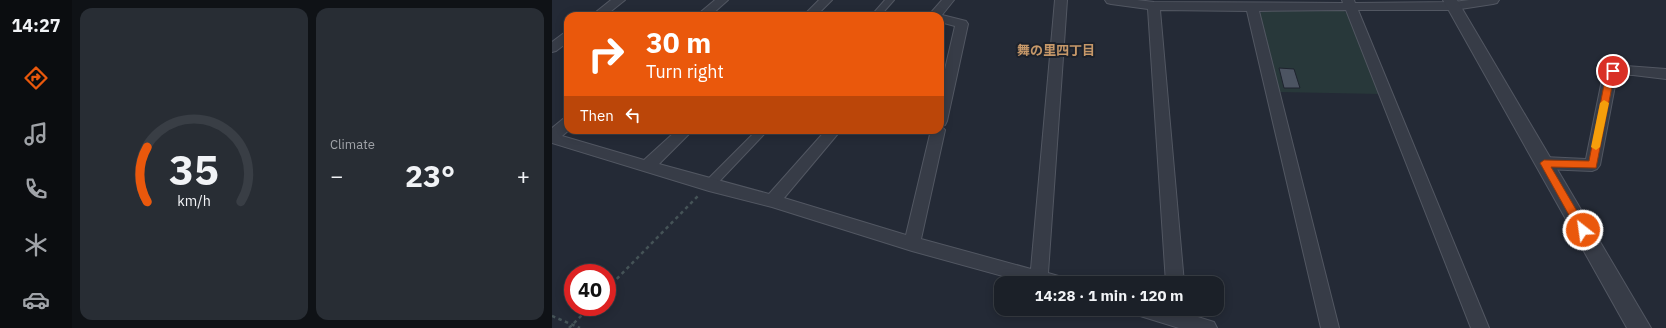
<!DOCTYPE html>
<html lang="en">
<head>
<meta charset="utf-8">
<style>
	body { margin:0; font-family:"IBM Plex Sans","Noto Sans JP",sans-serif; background:#282d34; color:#f1f3f6; height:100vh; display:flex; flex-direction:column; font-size:15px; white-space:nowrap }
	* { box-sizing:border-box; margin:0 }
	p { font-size:13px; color:#a0a3a8 }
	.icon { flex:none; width:22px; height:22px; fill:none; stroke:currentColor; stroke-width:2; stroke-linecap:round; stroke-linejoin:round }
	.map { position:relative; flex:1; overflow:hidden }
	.drawer { display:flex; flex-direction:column; gap:8px; padding:8px; background:#0f1216; width:480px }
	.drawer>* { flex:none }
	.top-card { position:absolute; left:12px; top:12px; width:380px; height:122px; border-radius:12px; box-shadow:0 2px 10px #0003,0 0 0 1px #393e45; background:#ea580c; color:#fff; overflow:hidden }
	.speed { position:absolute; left:12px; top:264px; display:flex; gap:8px; font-size:20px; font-weight:700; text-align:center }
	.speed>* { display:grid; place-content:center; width:52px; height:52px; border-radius:50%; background:#1b2028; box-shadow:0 2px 10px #0003,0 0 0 1px #393e45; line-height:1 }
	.speed .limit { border:6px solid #d22; background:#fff; color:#111 }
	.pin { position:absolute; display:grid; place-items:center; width:34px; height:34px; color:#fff; margin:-17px; border:2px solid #fff; border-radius:50%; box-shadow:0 1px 4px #0007 }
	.me { position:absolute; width:44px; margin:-22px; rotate:330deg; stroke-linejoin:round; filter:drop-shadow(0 0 3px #0008) }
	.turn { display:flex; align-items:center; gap:14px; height:84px; padding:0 16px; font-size:18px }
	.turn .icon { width:52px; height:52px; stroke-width:2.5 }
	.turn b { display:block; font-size:28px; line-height:34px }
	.then { display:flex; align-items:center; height:38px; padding:0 16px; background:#0003; gap:8px; font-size:15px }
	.big { font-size:30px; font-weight:700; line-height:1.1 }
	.drawer .widget { flex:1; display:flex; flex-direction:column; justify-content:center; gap:6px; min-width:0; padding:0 14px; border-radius:12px; background:#282d34 }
	.drawer .dial { align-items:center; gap:0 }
	.dial svg { height:104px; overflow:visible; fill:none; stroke:#393e45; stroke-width:7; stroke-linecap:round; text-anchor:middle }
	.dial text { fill:#f1f3f6; stroke:none }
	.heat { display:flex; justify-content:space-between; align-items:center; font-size:22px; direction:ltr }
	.drawer .tiles { flex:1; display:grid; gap:8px; grid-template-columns:repeat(2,1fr) }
	.trip { position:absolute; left:442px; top:276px; width:230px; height:40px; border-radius:12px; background:#1b2028; box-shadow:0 2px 10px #0003,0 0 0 1px #393e45; font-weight:700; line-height:40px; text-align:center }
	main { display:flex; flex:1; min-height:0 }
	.tabs { display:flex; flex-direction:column; width:72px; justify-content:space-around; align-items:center; background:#0b0d10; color:#a0a3a8 }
	.tabs .icon { width:28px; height:28px }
	.tabs .selected { color:#ea580c }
	.tabs b { font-size:18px; color:#f1f3f6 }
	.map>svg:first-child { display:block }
	.green { fill:#28383a }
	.building { fill:#4c5462; stroke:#1e232e }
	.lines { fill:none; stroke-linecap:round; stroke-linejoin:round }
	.pedestrian-casing { stroke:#525762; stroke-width:2 }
	.minor-casing { stroke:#525762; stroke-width:2 }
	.tertiary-casing { stroke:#525762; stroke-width:2 }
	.path { stroke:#455357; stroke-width:2.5; stroke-dasharray:3.5 3.5; stroke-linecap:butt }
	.pedestrian { fill:#373c47; fill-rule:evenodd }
	.minor { fill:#373c47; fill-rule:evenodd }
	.tertiary { fill:#373c47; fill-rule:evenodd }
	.route { fill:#ea580c; stroke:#983908 }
	.slow { fill:#f59e0b }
	.labels { text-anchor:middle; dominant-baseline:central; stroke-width:4; stroke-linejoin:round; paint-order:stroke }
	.neighbourhood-label { font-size:13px; font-weight:bold; fill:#c69869; stroke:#1c212b }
</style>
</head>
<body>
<main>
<nav class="tabs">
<b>14:27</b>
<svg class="icon selected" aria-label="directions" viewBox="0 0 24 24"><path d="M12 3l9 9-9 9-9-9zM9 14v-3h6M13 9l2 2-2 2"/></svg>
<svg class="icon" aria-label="music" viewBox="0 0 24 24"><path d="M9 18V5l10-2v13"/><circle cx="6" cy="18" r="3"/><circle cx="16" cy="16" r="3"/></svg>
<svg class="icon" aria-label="phone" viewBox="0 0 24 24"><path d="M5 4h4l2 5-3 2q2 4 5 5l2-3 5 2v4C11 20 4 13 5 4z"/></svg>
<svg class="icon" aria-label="climate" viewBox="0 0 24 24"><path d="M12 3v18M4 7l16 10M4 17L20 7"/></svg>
<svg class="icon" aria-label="car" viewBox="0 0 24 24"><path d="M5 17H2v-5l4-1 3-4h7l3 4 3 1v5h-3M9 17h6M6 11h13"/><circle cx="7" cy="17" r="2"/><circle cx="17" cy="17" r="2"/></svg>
</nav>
<section class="drawer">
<div class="tiles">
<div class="widget dial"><svg viewBox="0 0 100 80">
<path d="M14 69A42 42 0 1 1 86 69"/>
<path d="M14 69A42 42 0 0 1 14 27" stroke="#ea580c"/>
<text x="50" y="56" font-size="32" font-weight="700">35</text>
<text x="50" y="72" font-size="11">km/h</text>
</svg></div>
<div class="widget"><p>Climate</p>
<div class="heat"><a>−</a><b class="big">23°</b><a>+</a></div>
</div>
</div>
</section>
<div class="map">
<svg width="1114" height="328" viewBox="0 0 1114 328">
	<rect width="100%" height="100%" fill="#242a36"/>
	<path class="green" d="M790 10 795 13 828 94 727 92 708 13 711 11Z"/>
	<path class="building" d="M727 68 742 69 748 88H732Z"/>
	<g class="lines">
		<defs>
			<g id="pedestrian">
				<path d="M333 0H342L328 16H319Z"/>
				<path d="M205 130H216L161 188 157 190 153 188 151 185 153 182Z"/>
			</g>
			<g id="minor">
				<path d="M59 0H73L53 16H39Z"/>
				<path d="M163 0H176L158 16H144Z"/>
				<path d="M267 0H280L264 16H251Z"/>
				<path d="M390 0H402L390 15 414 21 416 24 395 121 393 125 389 126 393 130 369 239 479 269 503 0H515L496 273 510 277 513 283H476L360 251 220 207 157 191 0 143V128L11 119 16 118 17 130 10 136 92 160 125 130H141L107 164 217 194 274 130H289L232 198 354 235 379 130H388V91L403 26 388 22V16H376Z"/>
				<path d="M553 0H585L602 2 791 3 790 0H802L803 3 902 2 917 0H947L945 3 941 4 902 10H806L937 328H919L794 10 707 11 787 328H769L695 11 608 10 632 283H614L596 9 559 4 555 3Z"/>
				<path d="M16 32V42L4 51 0 52V42L12 33Z"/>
				<path d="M1074 66 1114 69V79L1081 75H1065L1048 165 1045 169 1040 171 992 169 987 167 985 163 987 159 992 157 1034 159 1051 75 1056 68Z"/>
				<path d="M582 309H620L662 322 665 328H627L585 315Z"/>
			</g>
			<path id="tertiary" d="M891 0H905L1099 328H1075Z"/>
		</defs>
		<use href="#pedestrian" class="pedestrian-casing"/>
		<use href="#minor" class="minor-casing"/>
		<use href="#tertiary" class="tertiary-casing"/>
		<g class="path">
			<path d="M55 289 147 195"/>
			<path d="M0 316 28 328"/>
			<path d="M17 328 38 307"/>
		</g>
		<use href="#pedestrian" class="pedestrian"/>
		<use href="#minor" class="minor"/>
		<use href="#tertiary" class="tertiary"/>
	</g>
	<path class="route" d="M1061 68 1065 71 1062 76 1044 168 999 167 1036 230 1034 233 1031 234 1027 233 988 163 992 160 1037 161 1054 75 1058 69Z"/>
	<path class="slow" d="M1052 100 1057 103 1048 147 1044 150 1039 147 1048 103Z"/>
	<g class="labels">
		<g class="neighbourhood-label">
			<text x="504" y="50">舞の里四丁目</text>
		</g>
	</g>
</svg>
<div class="speed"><div class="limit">40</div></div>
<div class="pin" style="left:1061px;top:71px;background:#d93025"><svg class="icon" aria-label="arrive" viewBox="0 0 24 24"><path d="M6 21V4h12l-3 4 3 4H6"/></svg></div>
<svg class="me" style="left:1031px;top:230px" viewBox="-20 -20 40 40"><circle r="17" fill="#ea580c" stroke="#fff" stroke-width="3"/><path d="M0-11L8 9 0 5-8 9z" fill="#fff"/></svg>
<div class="trip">14:28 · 1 min · 120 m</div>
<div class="top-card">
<div class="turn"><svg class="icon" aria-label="right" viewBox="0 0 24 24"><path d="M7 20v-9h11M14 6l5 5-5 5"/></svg><div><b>30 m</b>Turn right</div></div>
<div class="then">Then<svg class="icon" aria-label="left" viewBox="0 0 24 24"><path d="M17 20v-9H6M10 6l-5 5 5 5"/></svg></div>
</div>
</div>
</main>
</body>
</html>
